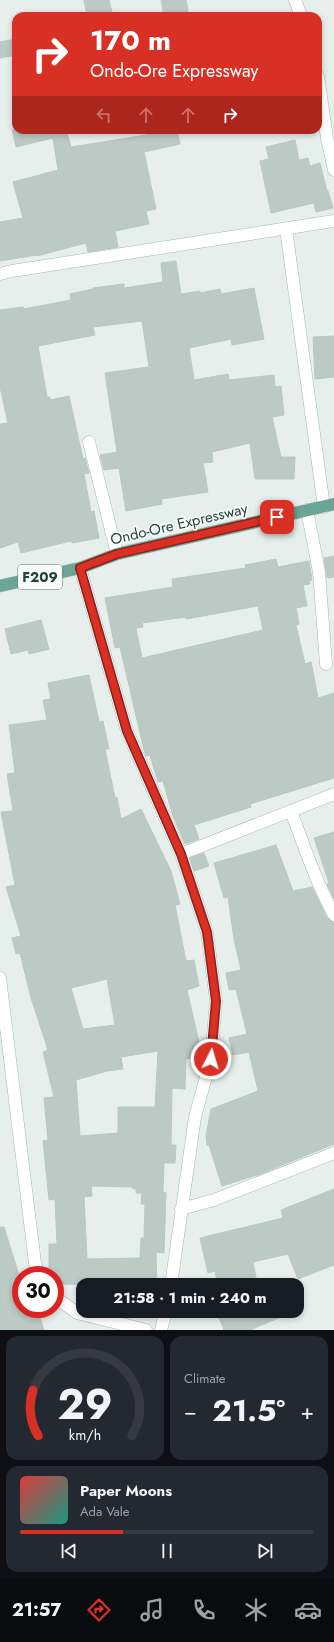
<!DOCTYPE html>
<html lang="en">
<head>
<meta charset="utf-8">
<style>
	body { margin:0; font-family:Jost,sans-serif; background:#242831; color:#f1f3f6; height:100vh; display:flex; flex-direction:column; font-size:15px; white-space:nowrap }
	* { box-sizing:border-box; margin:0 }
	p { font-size:13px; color:#9ea1a6 }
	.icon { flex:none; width:22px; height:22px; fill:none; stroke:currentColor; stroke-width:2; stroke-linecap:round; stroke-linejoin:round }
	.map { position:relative; height:1330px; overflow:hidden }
	.sheet { display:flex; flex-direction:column; gap:6px; padding:6px; background:#0d0f14; flex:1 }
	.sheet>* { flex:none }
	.top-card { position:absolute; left:12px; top:12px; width:310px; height:122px; border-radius:12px; box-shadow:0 2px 6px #0003; background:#d93025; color:#fff; overflow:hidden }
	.speed { position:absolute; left:12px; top:1266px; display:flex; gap:8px; font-size:20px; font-weight:700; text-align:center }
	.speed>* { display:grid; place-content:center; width:52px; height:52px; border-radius:50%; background:#171b24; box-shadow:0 2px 6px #0003; line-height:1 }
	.speed .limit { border:6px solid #d22; background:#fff; color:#111 }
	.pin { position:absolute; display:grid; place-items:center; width:34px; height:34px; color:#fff; margin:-17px; border-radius:8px; box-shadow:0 2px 6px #0006 }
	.me { position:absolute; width:44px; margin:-22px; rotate:5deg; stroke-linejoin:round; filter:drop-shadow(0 0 3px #0008) }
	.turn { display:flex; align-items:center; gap:14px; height:84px; padding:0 12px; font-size:18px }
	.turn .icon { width:52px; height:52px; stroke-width:2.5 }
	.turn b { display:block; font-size:28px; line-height:34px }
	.lanes { display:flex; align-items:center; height:38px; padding:0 12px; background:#0003; justify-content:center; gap:20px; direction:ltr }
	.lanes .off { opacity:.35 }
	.big { font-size:30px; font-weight:700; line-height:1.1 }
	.sheet .widget { flex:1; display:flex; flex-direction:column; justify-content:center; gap:6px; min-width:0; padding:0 14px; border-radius:12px; background:#242831 }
	.sheet .dial { align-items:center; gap:0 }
	.dial svg { height:104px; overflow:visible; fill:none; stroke:#363941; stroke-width:7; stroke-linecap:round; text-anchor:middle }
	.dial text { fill:#f1f3f6; stroke:none }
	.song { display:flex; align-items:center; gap:12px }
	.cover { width:48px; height:48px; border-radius:6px; background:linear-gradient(135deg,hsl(0 70% 55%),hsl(170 70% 35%)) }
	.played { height:4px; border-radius:2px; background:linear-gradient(90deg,#d93025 35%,#363941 35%) }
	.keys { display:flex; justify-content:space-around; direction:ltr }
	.heat { display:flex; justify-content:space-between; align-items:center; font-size:22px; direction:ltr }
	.sheet .tiles { flex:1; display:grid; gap:6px; grid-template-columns:1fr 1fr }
	.widget:last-child { grid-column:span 2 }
	.trip { position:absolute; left:76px; top:1278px; width:228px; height:40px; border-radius:12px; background:#171b24; box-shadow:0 2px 6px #0003; font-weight:700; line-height:40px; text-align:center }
	.dock { display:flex; height:64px; justify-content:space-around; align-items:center; background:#090b0e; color:#9ea1a6 }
	.dock .icon { width:28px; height:28px }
	.dock .active { color:#d93025 }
	.dock b { font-size:18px; color:#f1f3f6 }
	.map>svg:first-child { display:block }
	.building { fill:#bbcac4; stroke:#b8c9c2; fill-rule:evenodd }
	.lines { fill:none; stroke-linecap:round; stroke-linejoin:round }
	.minor-casing { stroke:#a8b8b2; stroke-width:13 }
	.major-casing { stroke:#c2cac8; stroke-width:13 }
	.minor { stroke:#fff; stroke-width:12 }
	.major { stroke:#6aa596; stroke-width:12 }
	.route-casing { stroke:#8d1f18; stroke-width:10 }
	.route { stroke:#d93025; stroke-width:7 }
	.labels { text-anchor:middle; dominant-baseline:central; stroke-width:3.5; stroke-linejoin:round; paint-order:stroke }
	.shield { fill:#f7fbf9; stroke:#637a73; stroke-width:1 }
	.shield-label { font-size:14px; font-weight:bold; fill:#24423a }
	.street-label { font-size:15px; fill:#24423a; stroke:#f7fbf9 }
</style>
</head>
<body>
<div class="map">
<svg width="334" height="1330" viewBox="0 0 334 1330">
	<rect width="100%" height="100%" fill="#e6efeb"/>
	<g class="building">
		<path d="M84 0H109L113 16H87Z"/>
		<path d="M161 0H186L189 16H164Z"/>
		<path d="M16 39V55L0 58V42Z"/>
		<path d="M12 130H66L71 147 177 130 180 144 144 152 156 209 146 211 149 224 115 231 118 247 88 252 86 243 37 256V255L0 261V222L23 218 13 182 58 170 53 138 16 147Z"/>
		<path d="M295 140 299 160 308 158 310 166 320 163 327 191H328L333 208 316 212 314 203 271 213 260 161 269 159 266 147Z"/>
		<path d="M176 261 181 294 200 291V293L220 289 221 294 254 288 264 339 232 345 231 339 189 348 194 380 228 374 229 380 274 375 275 387 281 386 284 415 272 417 281 457H295L294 479H255L250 443 212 452 213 462 203 463 208 492 161 499 162 504 126 511 119 468 104 470 100 455 117 452 105 373 149 367 142 321 93 327 95 335 38 346 47 397H50V400L69 396 83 459 85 458 89 473 84 474 91 512 94 511 99 538 72 543 71 541 21 553 18 542 0 548V424L8 423 0 387V310L23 307 24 309 71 300 70 294 93 289V288L124 284V288L163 282 161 263Z"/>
		<path d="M334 336V377L315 379 313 337Z"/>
		<path d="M334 556V577L327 578 324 558Z"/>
		<path d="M276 559 278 567 309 561 312 580 309 581 310 584 303 585 307 606 296 608 299 624 296 625 305 664 311 662 318 698 334 693V778L250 804 251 807 194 825 199 839 185 844 173 816 163 781 158 782 150 755 146 756 144 750 120 647 115 648 105 598 173 587 172 579 246 568 245 565ZM258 606 263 630 142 658 136 628 143 627 142 623 186 617V619Z"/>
		<path d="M41 620 49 649 29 654 28 650 11 654 5 629Z"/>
		<path d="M89 675 99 722 103 721 109 749H105L115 798 117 797 121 819 141 809 171 871 180 904 175 905 186 961 194 960 199 986 187 990 202 1055 186 1059 185 1089 172 1088 171 1145H176L175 1163H164L163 1192 166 1193 164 1253 156 1252 157 1285 55 1284V1275H49V1244H57L55 1199 49 1200 43 1141 48 1140 44 1098 54 1097 43 1052 48 1050 31 998 20 953 16 954 12 938 21 936 6 887 15 885 1 812 13 811 7 774 15 773 9 725 47 720 43 700 51 699 48 683ZM107 979 115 1025 83 1029 71 988ZM158 1051 155 1107H118V1133L80 1136 76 1080 107 1071 123 1069 121 1057ZM91 1186 133 1187V1189H136V1193H142L141 1204H145L144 1238H141L140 1258 87 1259 84 1197 92 1196Z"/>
		<path d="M334 832V899L327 884 329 883 314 838Z"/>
		<path d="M276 845 293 891 312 887 327 918 334 922V1144L260 1174 222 1186 209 1145H207L206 1136 211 1109 258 1091 249 1052 233 1055 229 1038 247 1034 236 989 229 990 226 973 241 970 234 939 228 897 224 898 214 863Z"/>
		<path d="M204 853 209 866 194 871 190 858Z"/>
		<path d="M334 1189V1265L298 1279 288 1254 253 1262 256 1277 227 1285H218L215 1271 208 1273 200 1238 283 1218 281 1210Z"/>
		<path d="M0 1227H4L19 1275H21V1309H37L44 1330H0Z"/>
		<path d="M216 1311H295L250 1330H224Z"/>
	</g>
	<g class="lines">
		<defs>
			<g id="minor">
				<path d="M295 0 301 16"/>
				<path d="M318 76 327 138 334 170"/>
				<path d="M286 229 324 507"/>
				<path d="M0 274 12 271 334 221"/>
				<path d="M89 442 117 554"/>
				<path d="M307 510 319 572 326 664"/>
				<path d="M80 568 127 731 181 854 207 932 216 1001 211 1059 195 1117 171 1285"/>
				<path d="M291 811C304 846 316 882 334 915"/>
				<path d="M181 854 334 794"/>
				<path d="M0 978 35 1263 39 1275"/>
				<path d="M181 1209 214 1200 334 1153"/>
				<path d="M55 1297 77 1313 146 1330"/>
				<path d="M161 1330 166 1311"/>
			</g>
			<path id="major" d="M0 586 80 568 117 554 334 504"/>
		</defs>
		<use href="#minor" class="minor-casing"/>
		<use href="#major" class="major-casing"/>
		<use href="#minor" class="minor"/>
		<use href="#major" class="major"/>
	</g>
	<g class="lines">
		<defs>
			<path id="route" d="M211 1059 216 1001 207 932 181 854 127 731 80 568 117 554 277 517"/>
		</defs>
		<use href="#route" class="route-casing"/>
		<use href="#route" class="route"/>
	</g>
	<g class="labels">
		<rect class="shield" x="18" y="565" width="44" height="24" rx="3"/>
		<g class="shield-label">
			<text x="40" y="577">F209</text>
		</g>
		<g class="street-label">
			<text transform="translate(179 524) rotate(-13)">Ondo-Ore Expressway</text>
		</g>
	</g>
</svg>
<div class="speed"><div class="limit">30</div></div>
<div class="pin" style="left:277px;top:517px;background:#d93025"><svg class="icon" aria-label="arrive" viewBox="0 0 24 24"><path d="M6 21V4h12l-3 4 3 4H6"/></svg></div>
<svg class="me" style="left:211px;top:1059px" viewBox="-20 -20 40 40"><circle r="17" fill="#d93025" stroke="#fff" stroke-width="3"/><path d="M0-11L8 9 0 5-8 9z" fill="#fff"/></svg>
<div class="trip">21:58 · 1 min · 240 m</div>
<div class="top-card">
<div class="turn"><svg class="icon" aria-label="right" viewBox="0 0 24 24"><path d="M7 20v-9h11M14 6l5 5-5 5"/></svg><div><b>170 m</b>Ondo-Ore Expressway</div></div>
<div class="lanes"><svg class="icon off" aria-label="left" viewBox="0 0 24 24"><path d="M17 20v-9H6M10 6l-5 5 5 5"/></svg><svg class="icon off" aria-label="ahead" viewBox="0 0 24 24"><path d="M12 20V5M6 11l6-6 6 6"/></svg><svg class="icon off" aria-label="ahead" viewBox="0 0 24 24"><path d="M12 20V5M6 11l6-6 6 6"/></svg><svg class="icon" aria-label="right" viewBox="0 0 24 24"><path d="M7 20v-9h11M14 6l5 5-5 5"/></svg></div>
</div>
</div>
<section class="sheet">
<div class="tiles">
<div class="widget dial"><svg viewBox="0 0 100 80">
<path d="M14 69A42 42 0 1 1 86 69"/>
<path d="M14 69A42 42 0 0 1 10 34" stroke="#d93025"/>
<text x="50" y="56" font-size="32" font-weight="700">29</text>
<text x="50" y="72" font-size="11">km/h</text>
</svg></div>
<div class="widget"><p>Climate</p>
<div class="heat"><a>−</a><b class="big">21.5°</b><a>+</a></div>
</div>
<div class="widget">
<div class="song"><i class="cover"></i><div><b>Paper Moons</b><p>Ada Vale</p></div></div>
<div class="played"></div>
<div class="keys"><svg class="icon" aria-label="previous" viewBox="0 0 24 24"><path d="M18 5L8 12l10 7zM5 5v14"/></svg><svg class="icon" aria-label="pause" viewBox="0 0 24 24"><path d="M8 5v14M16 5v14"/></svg><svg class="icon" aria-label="next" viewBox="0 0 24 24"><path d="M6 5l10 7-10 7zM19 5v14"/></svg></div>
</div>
</div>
</section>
<nav class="dock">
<b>21:57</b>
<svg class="icon active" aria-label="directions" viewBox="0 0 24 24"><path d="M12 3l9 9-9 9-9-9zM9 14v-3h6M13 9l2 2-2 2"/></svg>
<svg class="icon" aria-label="music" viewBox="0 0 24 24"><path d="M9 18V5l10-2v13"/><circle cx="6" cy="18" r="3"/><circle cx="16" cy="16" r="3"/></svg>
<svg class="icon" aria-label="phone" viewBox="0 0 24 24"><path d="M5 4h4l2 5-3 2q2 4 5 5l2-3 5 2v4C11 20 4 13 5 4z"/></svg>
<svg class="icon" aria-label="climate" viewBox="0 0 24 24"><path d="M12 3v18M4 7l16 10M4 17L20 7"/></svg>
<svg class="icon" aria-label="car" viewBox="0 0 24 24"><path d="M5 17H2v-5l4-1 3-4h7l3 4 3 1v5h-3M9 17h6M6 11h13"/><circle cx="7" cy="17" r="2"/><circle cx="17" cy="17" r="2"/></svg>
</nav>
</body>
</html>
